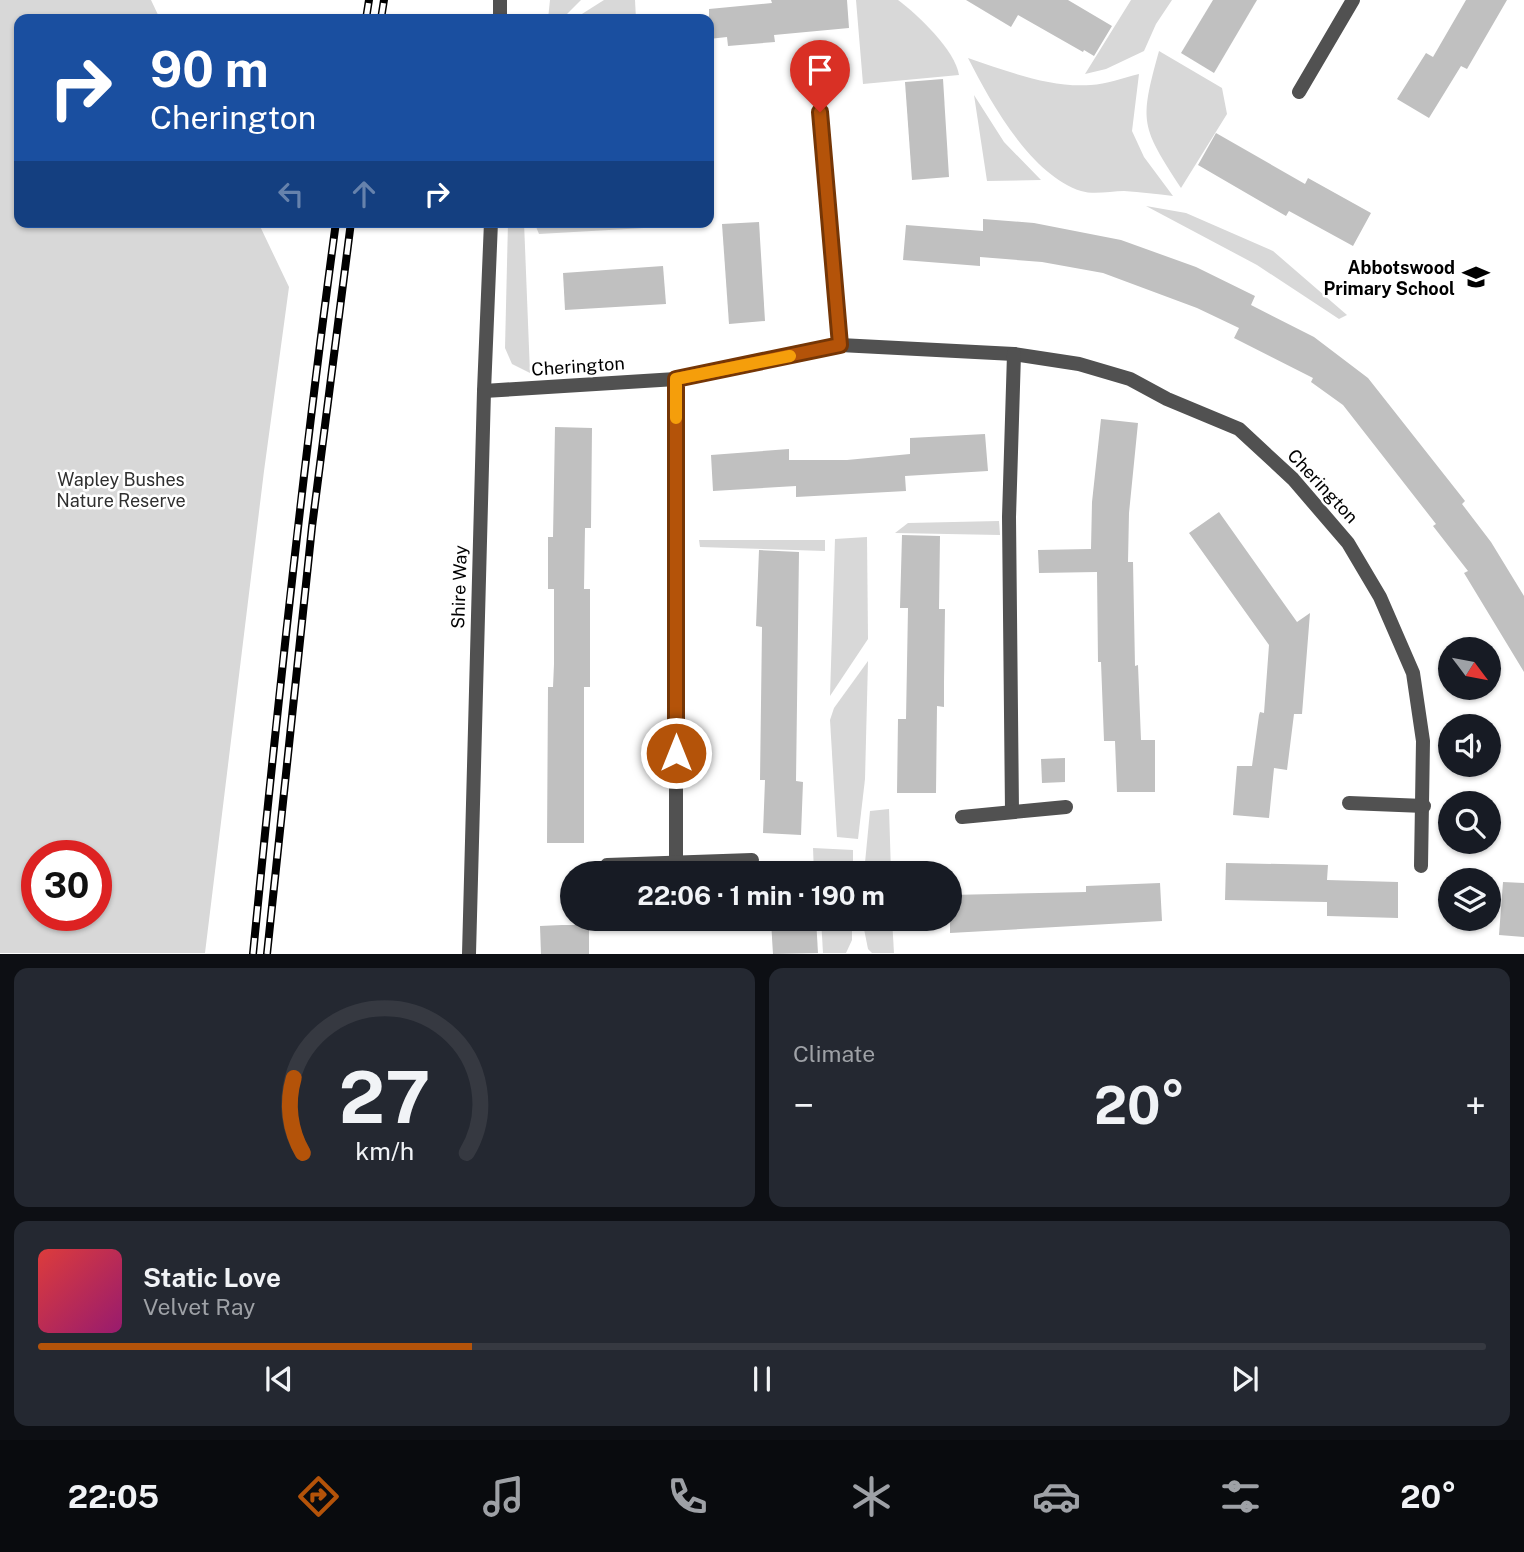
<!DOCTYPE html>
<html lang="en">
<head>
<meta charset="utf-8">
<style>
	body { margin:0; font-family:"Public Sans",sans-serif; background:#242831; color:#f1f3f6; height:100vh; display:flex; flex-direction:column; font-size:26px; white-space:nowrap }
	* { box-sizing:border-box; margin:0 }
	p { font-size:23px; color:#9ea1a6 }
	.icon { flex:none; width:38px; height:38px; fill:none; stroke:currentColor; stroke-width:2; stroke-linecap:round; stroke-linejoin:round }
	.map { position:relative; height:954px; overflow:hidden }
	.side { display:flex; flex-direction:column; gap:14px; padding:14px; background:#0d0f14; flex:1 }
	.side>* { flex:none }
	.top-card { position:absolute; left:14px; top:14px; width:700px; height:214px; border-radius:14px; box-shadow:0 2px 5px #0004; background:#1a4fa0; color:#fff; overflow:hidden }
	.needle { width:46px; rotate:122deg }
	.buttons { position:absolute; left:1438px; top:637px; display:grid; gap:14px }
	.buttons a { display:grid; place-items:center; width:63px; height:63px; border-radius:50%; background:#171b24; box-shadow:0 2px 5px #0004; font-size:35px }
	.speed { position:absolute; left:21px; top:840px; display:flex; gap:14px; font-size:35px; font-weight:700; text-align:center }
	.speed>* { display:grid; place-content:center; width:91px; height:91px; border-radius:50%; background:#171b24; box-shadow:0 2px 5px #0004; line-height:1 }
	.speed .limit { border:10px solid #d22; background:#fff; color:#111 }
	.pin { position:absolute; display:grid; place-items:center; width:60px; height:60px; color:#fff; margin:-72px -30px; border-radius:50% 50% 50% 0; rotate:-45deg; box-shadow:0 0 7px #0007 }
	.pin .icon { rotate:45deg }
	.me { position:absolute; width:77px; margin:-38px; rotate:0deg; stroke-linejoin:round; filter:drop-shadow(0 0 5px #0008) }
	.turn { display:flex; align-items:center; gap:24px; height:147px; padding:0 21px; font-size:32px }
	.turn .icon { width:91px; height:91px; stroke-width:2.5 }
	.turn b { display:block; font-size:49px; line-height:60px }
	.lanes { display:flex; align-items:center; height:66px; padding:0 21px; background:#0003; justify-content:center; gap:35px; direction:ltr }
	.lanes .off { opacity:.35 }
	.big { font-size:52px; font-weight:700; line-height:1.1 }
	.side .card { flex:1; display:flex; flex-direction:column; justify-content:center; gap:10px; min-width:0; padding:0 24px; border-radius:14px; background:#242831 }
	.side .dial { align-items:center; gap:0 }
	.dial svg { height:182px; overflow:visible; fill:none; stroke:#363941; stroke-width:7; stroke-linecap:round; text-anchor:middle }
	.dial text { fill:#f1f3f6; stroke:none }
	.song { display:flex; align-items:center; gap:21px }
	.cover { width:84px; height:84px; border-radius:10px; background:linear-gradient(135deg,hsl(0 70% 55%),hsl(320 70% 35%)) }
	.played { height:7px; border-radius:4px; background:linear-gradient(90deg,#b45309 30%,#363941 30%) }
	.keys { display:flex; justify-content:space-around; direction:ltr }
	.heat { display:flex; justify-content:space-between; align-items:center; font-size:38px; direction:ltr }
	.side .tiles { flex:1; display:grid; gap:14px; grid-template-columns:1fr 1fr }
	.card:last-child { grid-column:span 2 }
	.trip { position:absolute; left:560px; top:861px; width:402px; height:70px; border-radius:35px; background:#171b24; box-shadow:0 2px 5px #0004; font-weight:700; line-height:70px; text-align:center }
	.dock { display:flex; height:112px; justify-content:space-around; align-items:center; background:#090b0e; color:#9ea1a6 }
	.dock .icon { width:49px; height:49px }
	.dock .selected { color:#b45309 }
	.dock b { font-size:32px; color:#f1f3f6 }
	.map>svg:first-child { display:block }
	.green { fill:#d8d8d8; fill-rule:evenodd }
	.building { fill:#c0c0c0 }
	.lines { fill:none; stroke-linecap:round; stroke-linejoin:round }
	.minor { stroke:#515151; stroke-width:14 }
	.tertiary { stroke:#515151; stroke-width:14 }
	.rail-casing { stroke:#000; stroke-width:8 }
	.rail { stroke:#fff; stroke-width:5; stroke-dasharray:16; stroke-linecap:butt }
	.route-casing { stroke:#753606; stroke-width:18 }
	.route { stroke:#b45309; stroke-width:12 }
	.slow { stroke:#f59e0b; stroke-width:12 }
	.labels { text-anchor:middle; dominant-baseline:central; stroke-width:5; stroke-linejoin:round; paint-order:stroke }
	.poi-label { font-size:18px; font-weight:bold; fill:#000; stroke:#fff; text-anchor:end }
	.street-label { font-size:18px; fill:#000; stroke:#fff }
	.park-label { font-size:18px; fill:#2f2f2f; stroke:#fff }
</style>
</head>
<body>
<div class="map">
<svg width="1524" height="954" viewBox="0 0 1524 954">
	<rect width="100%" height="100%" fill="#fff"/>
	<g class="green">
		<path d="M0 0H151L160 19H19V222H258L289 287 264 471 205 953H0ZM37 856H96V915H37Z"/>
		<path d="M550 0H581L562 19H548Z"/>
		<path d="M604 0H635L636 19H574Z"/>
		<path d="M856 0H898C918 15 955 50 959 75L863 84Z"/>
		<path d="M1131 0H1172L1156 24 1144 51 1106 69 1085 74Z"/>
		<path d="M1159 51 1222 88 1227 114 1181 188C1141 126 1139 123 1159 51Z"/>
		<path d="M968 58C1007 71 1049 88 1091 85 1106 84 1123 78 1139 74L1132 131 1144 157 1173 196C1157 194 1141 192 1124 191 1111 191 1094 195 1081 191 1030 174 991 103 968 58Z"/>
		<path d="M974 95 1004 142 1041 180 987 181Z"/>
		<path d="M1146 206 1186 213 1273 251 1347 315 1339 319 1257 265Z"/>
		<path d="M508 222H524L530 373 512 364 505 348Z"/>
		<path d="M534 222H644V228L539 234Z"/>
		<path d="M999 521 1000 535 895 533 908 523Z"/>
		<path d="M867 537 868 639 830 696 835 539Z"/>
		<path d="M699 540H825V551L700 547Z"/>
		<path d="M868 661 865 779 858 839 837 837 830 720 834 708Z"/>
		<path d="M889 809 891 873H864L870 811Z"/>
		<path d="M813 848 853 850V873H814Z"/>
		<path d="M821 919H852V940L846 953H823Z"/>
		<path d="M862 919H892L894 953H872L868 949Z"/>
	</g>
	<g class="building">
		<path d="M771 0H847L849 28 774 35 775 42 728 46 727 37 709 39V9L772 3Z"/>
		<path d="M966 0H1068L1112 26 1094 56 1084 50 1083 52 1018 15 1011 27Z"/>
		<path d="M1213 0H1257L1214 73 1181 53Z"/>
		<path d="M1466 0H1507L1467 69 1461 66 1429 118 1397 99 1426 53 1433 57Z"/>
		<path d="M943 79 949 177 912 180 905 82Z"/>
		<path d="M1216 133 1305 184 1308 178 1371 213 1353 246 1289 211 1286 216 1198 165Z"/>
		<path d="M983 219 1034 223 1121 240 1196 267 1255 296 1251 305 1314 337 1368 378 1465 501 1462 504 1491 542 1524 596V672L1464 573 1468 571 1433 526 1436 524 1343 405 1311 382 1313 378 1234 338 1239 328 1197 308 1103 273 1042 262 980 257V266L903 260 906 225 983 231Z"/>
		<path d="M759 222 765 321 729 324 722 224Z"/>
		<path d="M663 266 666 304 565 310 563 273Z"/>
		<path d="M1101 419 1138 423 1129 513 1128 562H1133L1135 666 1138 665 1141 740H1155V792H1117L1115 741H1104L1101 662H1098L1097 572 1039 573 1038 550 1091 549 1092 502Z"/>
		<path d="M555 427 592 428 591 528H585L584 589H590V687H584V843H547L548 687H553L554 664V589H548V537H553Z"/>
		<path d="M985 434 988 471 905 476 906 491 796 497V486L713 491 711 455 789 449V460H847L910 454V438Z"/>
		<path d="M1219 512 1297 622 1310 613 1302 714H1294L1287 770 1274 768 1269 818 1233 815 1237 766H1252L1259 715 1260 712 1264 713 1269 645 1189 533Z"/>
		<path d="M902 535 940 536 939 609H945L944 682V707L937 706 936 793H897L898 719H906L908 608H900Z"/>
		<path d="M759 550 799 552 796 781 803 782 801 835 763 833 765 780H760L762 627 756 626Z"/>
		<path d="M1065 758V782L1042 783 1041 759Z"/>
		<path d="M1226 863 1328 865 1327 880 1398 882V918L1327 916V902L1225 900Z"/>
		<path d="M1503 882 1524 883V937L1499 935Z"/>
		<path d="M1160 883 1162 921 950 933V895L1086 892V886Z"/>
		<path d="M816 919 818 953 773 954 771 921Z"/>
		<path d="M562 925H589V954H541L540 926Z"/>
	</g>
	<g class="lines">
		<g class="minor">
			<path d="M1299 92 1353 0"/>
			<path d="M820 112 840 345"/>
			<path d="M676 379V862"/>
			<path d="M484 391 676 379 840 345 1014 354 1079 364 1130 379 1167 399 1239 429 1293 479 1348 543 1380 597 1413 673 1423 741 1421 866"/>
			<path d="M1349 803 1424 806"/>
			<path d="M1012 811 1009 517 1014 354"/>
			<path d="M962 817 1066 807"/>
			<path d="M607 865 752 860"/>
		</g>
		<g class="tertiary">
			<path d="M500 19V0"/>
			<path d="M469 954 484 391 491 222"/>
		</g>
		<defs>
			<g id="rail">
				<path d="M366 19 369 0"/>
				<path d="M381 19 384 0"/>
				<path d="M253 954C277 709 303 465 336 222"/>
				<path d="M267 954 312 527 351 222"/>
			</g>
		</defs>
		<use href="#rail" class="rail-casing"/>
		<use href="#rail" class="rail"/>
	</g>
	<g class="lines">
		<defs>
			<path id="route" d="M676 753V379L840 345 820 112"/>
		</defs>
		<use href="#route" class="route-casing"/>
		<use href="#route" class="route"/>
		<path class="slow" d="M676 418V379L790 356"/>
	</g>
	<defs>
		<symbol id="school-bare" viewBox="-9 -9 18 18"><path d="M0-5L7-2L0 1L-7-2ZM-4 1L0 2.5L4 1V4Q0 6-4 4Z" fill="#000" stroke="#fff" stroke-width="2.5" paint-order="stroke"/></symbol>
	</defs>
	<g fill-rule="evenodd">
		<use href="#school-bare" x="1457" y="258" width="38" height="38"/>
	</g>
	<g class="labels">
		<g class="poi-label">
			<text x="1455" y="267">Abbotswood<tspan x="1455" dy="21">Primary School</tspan></text>
		</g>
		<g class="street-label">
			<text transform="translate(578 366) rotate(-4)">Cherington</text>
			<text transform="translate(1323 486) rotate(47)">Cherington</text>
			<text transform="translate(459 587) rotate(-88)">Shire Way</text>
		</g>
		<g class="park-label">
			<text x="121" y="479">Wapley Bushes<tspan x="121" dy="21">Nature Reserve</tspan></text>
		</g>
	</g>
</svg>
<div class="buttons">
<a><svg class="needle" viewBox="-14 -14 28 28"><path d="M0-13l5 13h-10z" fill="#e53935"/><path d="M0 13l5-13h-10z" fill="#9ea1a6"/></svg></a>
<a><svg class="icon" aria-label="sound" viewBox="0 0 24 24"><path d="M4 9h4l5-4v14l-5-4H4zM17 9q2 3 0 6"/></svg></a>
<a><svg class="icon" aria-label="search" viewBox="0 0 24 24"><circle cx="10" cy="10" r="6"/><path d="M15 15l6 6"/></svg></a>
<a><svg class="icon" aria-label="layers" viewBox="0 0 24 24"><path d="M12 4l9 5-9 5-9-5zM3 14l9 5 9-5"/></svg></a>
</div>
<div class="speed"><div class="limit">30</div></div>
<div class="pin" style="left:820px;top:112px;background:#d93025"><svg class="icon" aria-label="arrive" viewBox="0 0 24 24"><path d="M6 21V4h12l-3 4 3 4H6"/></svg></div>
<svg class="me" style="left:676px;top:753px" viewBox="-20 -20 40 40"><circle r="17" fill="#b45309" stroke="#fff" stroke-width="3"/><path d="M0-11L8 9 0 5-8 9z" fill="#fff"/></svg>
<div class="trip">22:06 · 1 min · 190 m</div>
<div class="top-card">
<div class="turn"><svg class="icon" aria-label="right" viewBox="0 0 24 24"><path d="M7 20v-9h11M14 6l5 5-5 5"/></svg><div><b>90 m</b>Cherington</div></div>
<div class="lanes"><svg class="icon off" aria-label="left" viewBox="0 0 24 24"><path d="M17 20v-9H6M10 6l-5 5 5 5"/></svg><svg class="icon off" aria-label="ahead" viewBox="0 0 24 24"><path d="M12 20V5M6 11l6-6 6 6"/></svg><svg class="icon" aria-label="right" viewBox="0 0 24 24"><path d="M7 20v-9h11M14 6l5 5-5 5"/></svg></div>
</div>
</div>
<section class="side">
<div class="tiles">
<div class="card dial"><svg viewBox="0 0 100 80">
<path d="M14 69A42 42 0 1 1 86 69"/>
<path d="M14 69A42 42 0 0 1 10 36" stroke="#b45309"/>
<text x="50" y="56" font-size="32" font-weight="700">27</text>
<text x="50" y="72" font-size="11">km/h</text>
</svg></div>
<div class="card"><p>Climate</p>
<div class="heat"><a>−</a><b class="big">20°</b><a>+</a></div>
</div>
<div class="card">
<div class="song"><i class="cover"></i><div><b>Static Love</b><p>Velvet Ray</p></div></div>
<div class="played"></div>
<div class="keys"><svg class="icon" aria-label="previous" viewBox="0 0 24 24"><path d="M18 5L8 12l10 7zM5 5v14"/></svg><svg class="icon" aria-label="pause" viewBox="0 0 24 24"><path d="M8 5v14M16 5v14"/></svg><svg class="icon" aria-label="next" viewBox="0 0 24 24"><path d="M6 5l10 7-10 7zM19 5v14"/></svg></div>
</div>
</div>
</section>
<nav class="dock">
<b>22:05</b>
<svg class="icon selected" aria-label="directions" viewBox="0 0 24 24"><path d="M12 3l9 9-9 9-9-9zM9 14v-3h6M13 9l2 2-2 2"/></svg>
<svg class="icon" aria-label="music" viewBox="0 0 24 24"><path d="M9 18V5l10-2v13"/><circle cx="6" cy="18" r="3"/><circle cx="16" cy="16" r="3"/></svg>
<svg class="icon" aria-label="phone" viewBox="0 0 24 24"><path d="M5 4h4l2 5-3 2q2 4 5 5l2-3 5 2v4C11 20 4 13 5 4z"/></svg>
<svg class="icon" aria-label="climate" viewBox="0 0 24 24"><path d="M12 3v18M4 7l16 10M4 17L20 7"/></svg>
<svg class="icon" aria-label="car" viewBox="0 0 24 24"><path d="M5 17H2v-5l4-1 3-4h7l3 4 3 1v5h-3M9 17h6M6 11h13"/><circle cx="7" cy="17" r="2"/><circle cx="17" cy="17" r="2"/></svg>
<svg class="icon" aria-label="filters" viewBox="0 0 24 24"><path d="M4 7h16M4 17h16"/><circle cx="9" cy="7" r="2"/><circle cx="15" cy="17" r="2"/></svg>
<b>20°</b>
</nav>
</body>
</html>
